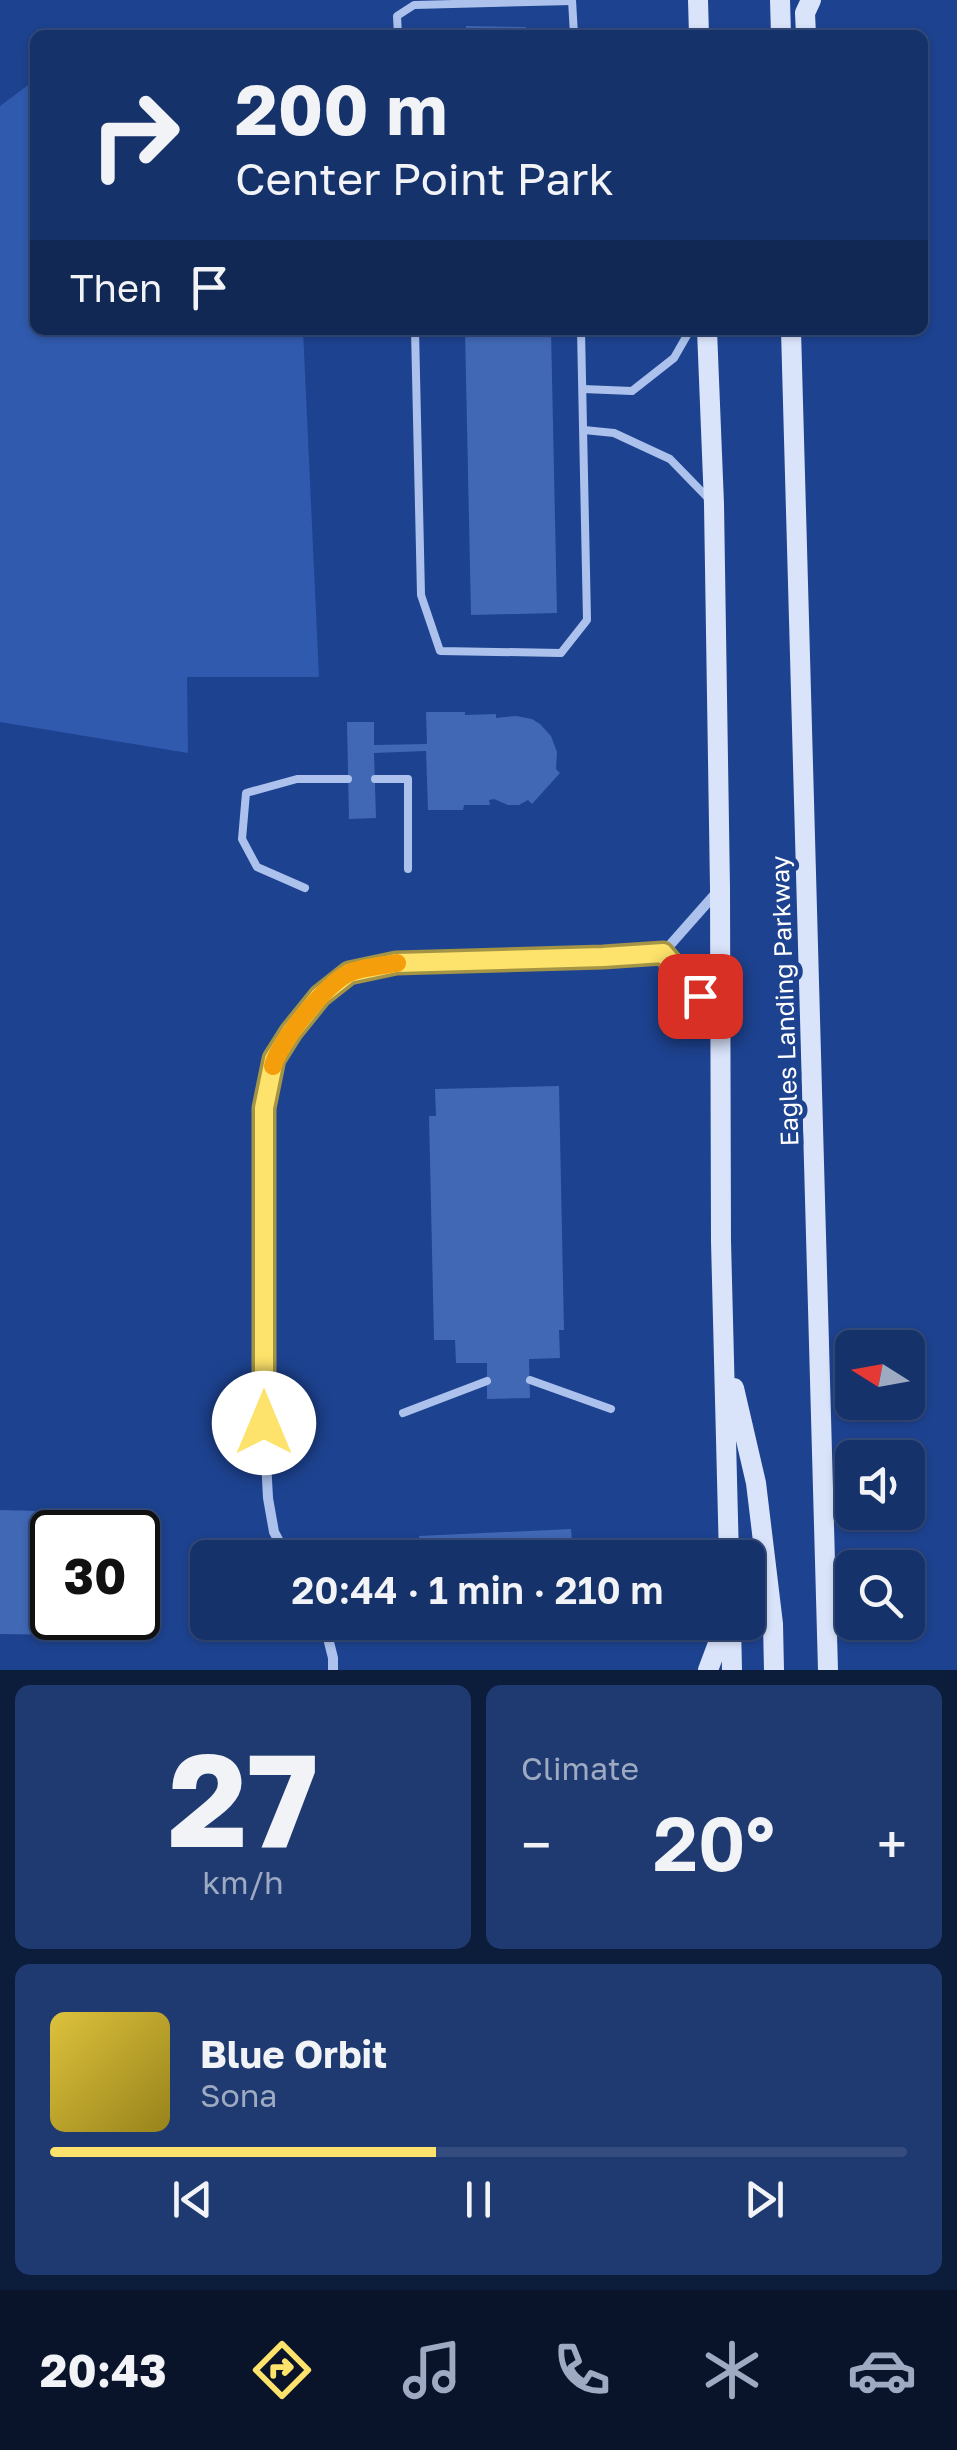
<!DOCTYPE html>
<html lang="en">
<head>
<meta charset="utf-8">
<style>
	body { margin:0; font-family:"Golos Text",sans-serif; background:#1f3a71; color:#f1f3f6; height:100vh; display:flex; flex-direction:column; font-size:38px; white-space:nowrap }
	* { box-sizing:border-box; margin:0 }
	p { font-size:32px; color:#9eaac1 }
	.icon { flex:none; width:55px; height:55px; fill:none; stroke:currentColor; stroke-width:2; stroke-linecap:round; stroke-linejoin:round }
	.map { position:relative; height:1670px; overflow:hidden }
	.drawer { display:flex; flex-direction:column; gap:15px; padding:15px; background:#0c1c3b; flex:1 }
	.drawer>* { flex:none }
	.hud { position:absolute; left:30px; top:30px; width:898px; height:305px; border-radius:15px; box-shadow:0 2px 8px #0004,0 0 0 2px #354d7e; background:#16326b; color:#f1f3f6; overflow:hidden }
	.needle { width:65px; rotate:281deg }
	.tools { position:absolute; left:835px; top:1330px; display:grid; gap:20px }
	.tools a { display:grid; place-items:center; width:90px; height:90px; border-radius:15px; background:#16326b; box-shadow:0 2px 8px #0004,0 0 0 2px #354d7e; font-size:50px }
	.speed { position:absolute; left:30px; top:1510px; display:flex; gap:20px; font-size:50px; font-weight:700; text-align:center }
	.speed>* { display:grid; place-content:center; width:130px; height:130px; border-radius:50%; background:#16326b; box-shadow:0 2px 8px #0004,0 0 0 2px #354d7e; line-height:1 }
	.speed .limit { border:5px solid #111; border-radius:15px; background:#fff; color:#111 }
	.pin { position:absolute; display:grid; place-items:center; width:85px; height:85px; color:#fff; margin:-42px; border-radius:20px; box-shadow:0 5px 15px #0006 }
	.me { position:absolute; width:110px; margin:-55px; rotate:0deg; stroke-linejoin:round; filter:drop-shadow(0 0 8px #0008) }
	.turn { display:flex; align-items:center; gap:35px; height:210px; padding:0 40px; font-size:45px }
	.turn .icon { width:130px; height:130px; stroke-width:2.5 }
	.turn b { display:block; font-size:70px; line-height:85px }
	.then { display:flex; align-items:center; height:95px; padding:0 40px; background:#0003; gap:20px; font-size:38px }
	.big { font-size:75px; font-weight:600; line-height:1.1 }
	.drawer .card { flex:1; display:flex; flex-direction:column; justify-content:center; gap:15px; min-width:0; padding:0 35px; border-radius:15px; background:#1f3a71 }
	.drawer .dial { align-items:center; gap:0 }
	.dial b { font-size:130px; line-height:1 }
	.song { display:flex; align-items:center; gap:30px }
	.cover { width:120px; height:120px; border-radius:15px; background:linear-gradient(135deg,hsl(50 70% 55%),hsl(50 70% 35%)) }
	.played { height:10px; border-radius:5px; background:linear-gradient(90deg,#fde36b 45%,#354d7e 45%) }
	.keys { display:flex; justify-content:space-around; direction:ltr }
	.heat { display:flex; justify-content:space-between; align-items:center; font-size:55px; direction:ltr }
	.drawer .tiles { flex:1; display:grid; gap:15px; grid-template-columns:1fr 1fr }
	.card:last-child { grid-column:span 2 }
	.trip { position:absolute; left:190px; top:1540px; width:575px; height:100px; border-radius:15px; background:#16326b; box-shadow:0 2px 8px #0004,0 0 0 2px #354d7e; font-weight:600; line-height:100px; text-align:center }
	.tabs { display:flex; height:160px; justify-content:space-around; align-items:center; background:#09142b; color:#9eaac1 }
	.tabs .icon { width:70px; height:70px }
	.tabs .selected { color:#fde36b }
	.tabs b { font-size:45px; color:#f1f3f6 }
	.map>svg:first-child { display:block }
	.green { fill:#305aad }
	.building { fill:#4168b5 }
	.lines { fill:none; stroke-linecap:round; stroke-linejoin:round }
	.lane { stroke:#acc2ed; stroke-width:8 }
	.street { stroke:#acc2ed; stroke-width:10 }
	.secondary { stroke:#d9e3fa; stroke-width:20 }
	.route-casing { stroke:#a49446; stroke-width:25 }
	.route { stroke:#fde36b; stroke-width:18 }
	.slow { stroke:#f59e0b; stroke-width:18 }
	.labels { text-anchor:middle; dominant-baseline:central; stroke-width:10; stroke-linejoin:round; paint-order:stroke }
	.street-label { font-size:25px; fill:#fff; stroke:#1d428f }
</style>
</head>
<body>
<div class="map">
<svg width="957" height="1670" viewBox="0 0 957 1670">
	<rect width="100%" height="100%" fill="#1d428f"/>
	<path class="green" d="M35 80V330H303L319 677H187L188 753 0 722V106Z"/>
	<g class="building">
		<path d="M466 26 526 27V35H466Z"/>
		<path d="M465 330H551L557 613 471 615Z"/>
		<path d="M426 712H465V715L496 714V718L516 716 532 719 540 724 551 736 557 752 556 769 560 773 532 804 528 800 519 805H508L494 799 489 800 490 805H464L463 810H428L426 751 374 753 376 818 349 819 347 722H374V745L427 744Z"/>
		<path d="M559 1086 564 1330H559L560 1358 529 1359 530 1398 487 1399V1363H456L455 1340H434L429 1116H436L435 1089Z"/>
		<path d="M0 1510 39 1511 38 1568H52V1618H73V1635L0 1634Z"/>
		<path d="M571 1529 573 1558H420L419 1536Z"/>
	</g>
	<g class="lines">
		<g class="lane">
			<path d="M572 0 574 35"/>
			<path d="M398 35 397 16 414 5 572 1"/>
			<path d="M415 330 421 595 440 651 561 653 587 620 581 330"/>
			<path d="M583 389 632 391 674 358 690 330"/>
			<path d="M584 430 614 433 670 459 707 497"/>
			<path d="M375 779H408V869"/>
			<path d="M305 888 257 867 242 839 246 793 297 779H348"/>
			<path d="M530 1380 611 1409"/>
			<path d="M403 1413 487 1381"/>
		</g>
		<g class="street">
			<path d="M663 953 718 1016"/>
			<path d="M288 1558 274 1532 268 1498 264 1423V1108L274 1059 291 1032 320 996 349 973 396 963 663 953 716 893"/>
			<path d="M324 1622 333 1658V1670"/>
		</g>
		<g class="secondary">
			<path d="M698 0 699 35"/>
			<path d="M780 0 781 35"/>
			<path d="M806 35 805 13 811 0"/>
			<path d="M707 330 714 504 720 888 721 1241 729 1558"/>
			<path d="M791 330 828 1670"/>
			<path d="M734 1388 756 1483 773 1624 774 1670"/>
			<path d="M731 1624 732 1670"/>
			<path d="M708 1670 726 1622"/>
		</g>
	</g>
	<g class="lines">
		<defs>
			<path id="route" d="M264 1423V1108L274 1059 291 1032 320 996 349 973 396 963 603 957 663 953 700 996"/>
		</defs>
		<use href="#route" class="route-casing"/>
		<use href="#route" class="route"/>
		<path class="slow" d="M273 1066C279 1042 326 984 349 973 362 967 382 966 397 963"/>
	</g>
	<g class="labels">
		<g class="street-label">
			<text transform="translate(784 1001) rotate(-92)">Eagles Landing Parkway</text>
		</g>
	</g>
</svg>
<div class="tools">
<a><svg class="needle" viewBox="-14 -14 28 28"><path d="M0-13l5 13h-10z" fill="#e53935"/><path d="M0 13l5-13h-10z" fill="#9eaac1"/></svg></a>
<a><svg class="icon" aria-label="sound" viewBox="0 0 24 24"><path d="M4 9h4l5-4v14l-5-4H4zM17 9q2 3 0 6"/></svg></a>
<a><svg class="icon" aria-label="search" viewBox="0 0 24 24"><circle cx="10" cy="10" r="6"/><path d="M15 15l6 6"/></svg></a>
</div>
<div class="speed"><div class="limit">30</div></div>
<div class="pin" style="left:700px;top:996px;background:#d93025"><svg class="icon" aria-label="arrive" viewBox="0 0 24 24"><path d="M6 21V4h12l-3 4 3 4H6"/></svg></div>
<svg class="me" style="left:264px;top:1423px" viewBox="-20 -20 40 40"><circle r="19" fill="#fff"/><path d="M0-13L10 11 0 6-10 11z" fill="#fde36b"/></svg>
<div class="trip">20:44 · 1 min · 210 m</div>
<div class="hud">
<div class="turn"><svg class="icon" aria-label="right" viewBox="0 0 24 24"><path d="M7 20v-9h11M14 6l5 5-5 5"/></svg><div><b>200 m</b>Center Point Park</div></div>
<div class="then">Then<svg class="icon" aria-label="arrive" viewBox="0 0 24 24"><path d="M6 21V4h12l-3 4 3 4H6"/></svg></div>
</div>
</div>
<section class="drawer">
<div class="tiles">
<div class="card dial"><b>27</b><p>km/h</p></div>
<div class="card"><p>Climate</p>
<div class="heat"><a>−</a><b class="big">20°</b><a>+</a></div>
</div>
<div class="card">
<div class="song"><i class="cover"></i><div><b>Blue Orbit</b><p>Sona</p></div></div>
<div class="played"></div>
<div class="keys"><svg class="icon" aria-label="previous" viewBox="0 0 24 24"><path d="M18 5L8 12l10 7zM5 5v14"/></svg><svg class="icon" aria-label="pause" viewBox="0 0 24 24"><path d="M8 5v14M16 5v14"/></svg><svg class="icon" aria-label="next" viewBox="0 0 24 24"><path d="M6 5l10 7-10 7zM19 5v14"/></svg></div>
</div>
</div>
</section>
<nav class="tabs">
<b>20:43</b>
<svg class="icon selected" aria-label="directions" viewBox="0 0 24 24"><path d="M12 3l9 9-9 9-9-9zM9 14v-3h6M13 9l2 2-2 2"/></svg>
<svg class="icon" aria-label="music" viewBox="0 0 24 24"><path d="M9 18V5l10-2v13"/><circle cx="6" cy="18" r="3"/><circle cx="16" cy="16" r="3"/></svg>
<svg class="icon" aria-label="phone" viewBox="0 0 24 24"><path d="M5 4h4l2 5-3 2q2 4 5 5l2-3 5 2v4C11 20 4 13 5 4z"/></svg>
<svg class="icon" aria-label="climate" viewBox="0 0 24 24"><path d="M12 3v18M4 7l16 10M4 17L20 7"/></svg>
<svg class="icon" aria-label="car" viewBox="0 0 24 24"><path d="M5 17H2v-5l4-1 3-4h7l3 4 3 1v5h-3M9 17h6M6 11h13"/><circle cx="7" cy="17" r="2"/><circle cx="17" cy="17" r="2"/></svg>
</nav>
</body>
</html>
